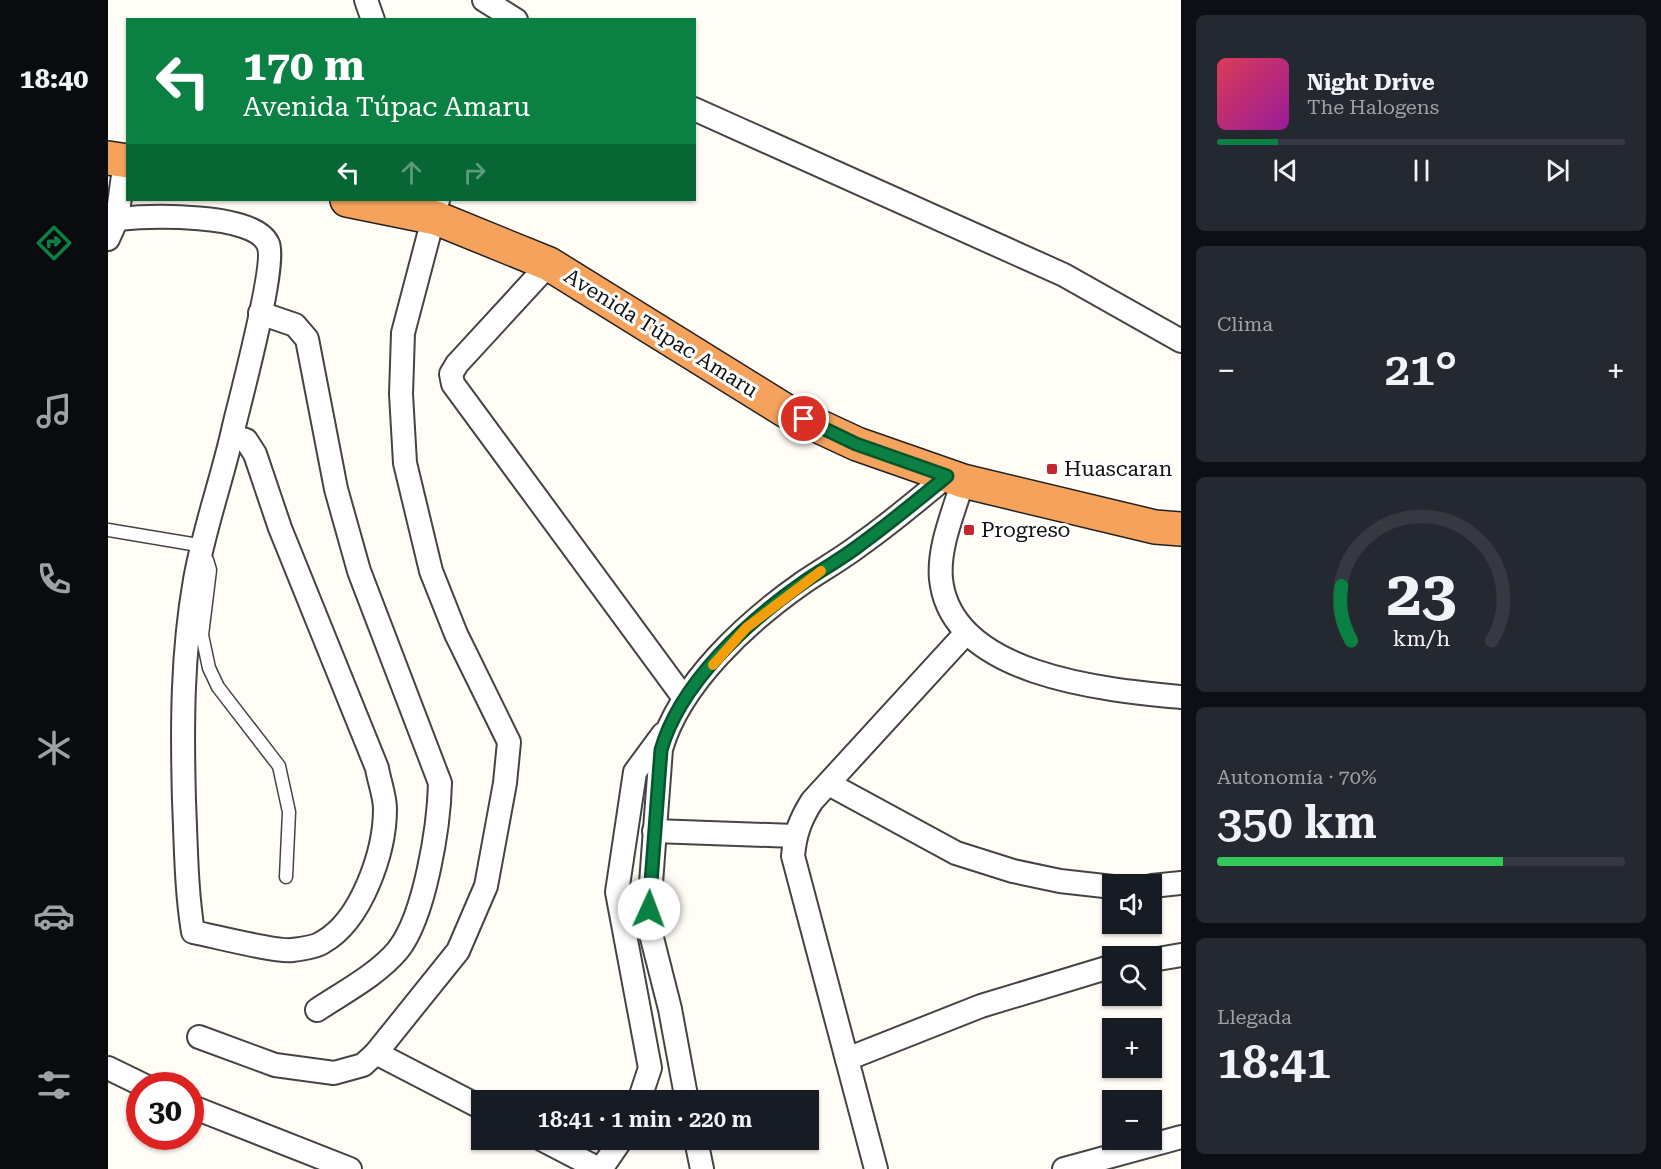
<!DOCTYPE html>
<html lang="es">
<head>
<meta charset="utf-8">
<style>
	body { margin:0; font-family:"Roboto Serif",serif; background:#242831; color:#f1f3f6; height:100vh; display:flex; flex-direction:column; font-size:22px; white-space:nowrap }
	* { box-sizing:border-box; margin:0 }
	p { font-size:20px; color:#9ea1a6 }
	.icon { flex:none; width:33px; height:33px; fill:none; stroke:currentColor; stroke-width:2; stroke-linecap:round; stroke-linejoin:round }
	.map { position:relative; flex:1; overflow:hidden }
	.panel { display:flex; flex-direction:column; gap:15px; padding:15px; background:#0d0f14; width:480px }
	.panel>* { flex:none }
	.banner { position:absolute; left:18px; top:18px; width:570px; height:183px; border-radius:0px; box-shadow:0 2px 4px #0004; background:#0b8043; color:#fff; overflow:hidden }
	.fabs { position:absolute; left:994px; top:874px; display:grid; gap:12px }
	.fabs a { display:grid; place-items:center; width:60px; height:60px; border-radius:0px; background:#171b24; box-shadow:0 2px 4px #0004; font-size:30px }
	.speed { position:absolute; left:18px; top:1072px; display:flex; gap:12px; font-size:30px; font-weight:700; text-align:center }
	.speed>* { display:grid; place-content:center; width:78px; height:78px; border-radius:50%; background:#171b24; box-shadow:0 2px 4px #0004; line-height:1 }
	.speed .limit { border:9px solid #d22; background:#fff; color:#111 }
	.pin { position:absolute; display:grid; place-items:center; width:51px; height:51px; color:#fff; margin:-26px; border:3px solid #fff; border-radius:50%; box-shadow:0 2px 6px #0007 }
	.me { position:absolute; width:66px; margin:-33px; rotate:2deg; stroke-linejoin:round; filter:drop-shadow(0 0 4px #0008) }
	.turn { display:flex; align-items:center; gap:21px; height:126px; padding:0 18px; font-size:27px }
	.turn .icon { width:78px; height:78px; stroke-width:2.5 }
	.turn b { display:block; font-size:42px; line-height:51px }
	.lanes { display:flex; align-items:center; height:57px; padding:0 18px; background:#0003; justify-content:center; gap:30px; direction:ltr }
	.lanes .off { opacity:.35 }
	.big { font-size:45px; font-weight:600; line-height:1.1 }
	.panel .widget { flex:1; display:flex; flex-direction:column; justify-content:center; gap:9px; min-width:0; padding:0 21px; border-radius:9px; background:#242831 }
	.panel .dial { align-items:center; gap:0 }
	.dial svg { height:156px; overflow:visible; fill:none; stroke:#363941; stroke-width:7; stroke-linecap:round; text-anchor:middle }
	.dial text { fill:#f1f3f6; stroke:none }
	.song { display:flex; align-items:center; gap:18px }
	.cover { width:72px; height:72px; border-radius:9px; background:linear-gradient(135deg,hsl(350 70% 55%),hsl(300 70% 35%)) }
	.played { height:6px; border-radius:3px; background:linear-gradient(90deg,#0b8043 15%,#363941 15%) }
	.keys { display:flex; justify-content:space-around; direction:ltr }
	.heat { display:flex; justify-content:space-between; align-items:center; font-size:33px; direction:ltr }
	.charge { height:9px; border-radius:4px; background:linear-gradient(90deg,#34c759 70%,#363941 0) }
	.trip { position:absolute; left:363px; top:1090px; width:348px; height:60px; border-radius:0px; background:#171b24; box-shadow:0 2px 4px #0004; font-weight:600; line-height:60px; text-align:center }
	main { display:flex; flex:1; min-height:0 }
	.menu { display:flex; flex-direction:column; width:108px; justify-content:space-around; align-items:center; background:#090b0e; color:#9ea1a6 }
	.menu .icon { width:42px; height:42px }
	.menu .active { color:#0b8043 }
	.menu b { font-size:27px; color:#f1f3f6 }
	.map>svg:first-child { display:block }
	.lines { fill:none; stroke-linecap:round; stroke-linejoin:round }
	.lane-casing { stroke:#444; stroke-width:15 }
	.street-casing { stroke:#444; stroke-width:26 }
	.highway-casing { stroke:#222; stroke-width:36 }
	.lane { stroke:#fff; stroke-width:12 }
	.street { stroke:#fff; stroke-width:22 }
	.highway { stroke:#f5a25d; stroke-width:33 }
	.route-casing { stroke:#07532c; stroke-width:15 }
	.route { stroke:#0b8043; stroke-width:10 }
	.slow { stroke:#f59e0b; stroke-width:10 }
	.poi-dot { fill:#c4262e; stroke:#fff; stroke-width:2 }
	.labels { text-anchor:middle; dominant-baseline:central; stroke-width:6; stroke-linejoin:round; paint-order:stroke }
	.street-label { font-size:21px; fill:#111; stroke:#fff }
	.poi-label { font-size:21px; fill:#111; stroke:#fff; text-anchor:start }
</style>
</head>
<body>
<main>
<nav class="menu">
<b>18:40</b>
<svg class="icon active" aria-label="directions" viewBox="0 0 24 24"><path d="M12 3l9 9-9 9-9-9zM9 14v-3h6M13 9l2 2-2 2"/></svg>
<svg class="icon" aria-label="music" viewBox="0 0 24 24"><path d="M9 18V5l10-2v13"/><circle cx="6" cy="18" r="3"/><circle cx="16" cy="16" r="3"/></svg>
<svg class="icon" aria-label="phone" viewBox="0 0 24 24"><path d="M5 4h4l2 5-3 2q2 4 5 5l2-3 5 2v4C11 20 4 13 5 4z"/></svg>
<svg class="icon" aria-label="climate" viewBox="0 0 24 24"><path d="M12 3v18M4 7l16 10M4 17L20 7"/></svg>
<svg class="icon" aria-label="car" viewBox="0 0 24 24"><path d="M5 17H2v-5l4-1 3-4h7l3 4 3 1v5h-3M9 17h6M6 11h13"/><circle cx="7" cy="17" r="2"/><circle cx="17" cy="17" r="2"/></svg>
<svg class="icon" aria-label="filters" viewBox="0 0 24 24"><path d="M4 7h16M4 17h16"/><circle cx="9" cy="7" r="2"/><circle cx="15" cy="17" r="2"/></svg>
</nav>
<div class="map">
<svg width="1073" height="1169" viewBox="0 0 1073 1169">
	<rect width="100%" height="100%" fill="#fffdf5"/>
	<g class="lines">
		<defs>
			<g id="lane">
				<path d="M0 530 96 546"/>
				<path d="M93 557 99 560 102 570 94 635 101 668 110 687 171 766 181 812 178 877"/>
			</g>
			<g id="street">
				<path d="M258 0 265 20"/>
				<path d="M376 0 408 20"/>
				<path d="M586 109 956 275 1073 341"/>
				<path d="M9 219C40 216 146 212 160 244 169 263 133 397 126 426 115 477 96 528 87 580 74 654 74 726 76 801 78 845 78 889 85 932 106 936 167 952 184 950 193 949 208 947 215 942 254 920 277 851 277 809 277 796 271 781 269 768L172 528 147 454 138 440 124 436"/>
				<path d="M0 239 9 219 17 161"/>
				<path d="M441 264 349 364 343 374 345 384 576 698"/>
				<path d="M152 313 187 325 199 339 228 489 251 571 332 783C331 826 317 916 290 950 269 975 236 992 209 1010"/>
				<path d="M855 481C846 511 830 547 833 579 843 676 998 690 1073 697"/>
				<path d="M721 784 848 853 905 871 952 881 1005 887"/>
				<path d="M546 831 687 836"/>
				<path d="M1044 886 1073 883"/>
				<path d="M1044 960 1073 955"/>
				<path d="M91 1037 167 1065 226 1073 255 1065 268 1053 350 951 378 886 397 783 401 742 348 634 323 571 297 463 293 394 295 333 330 200"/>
				<path d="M268 1053 374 1108"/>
				<path d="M739 1059 873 1006 1005 966"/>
				<path d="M0 1068 37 1086"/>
				<path d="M531 1101 542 1068 509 892 527 772 555 734"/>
				<path d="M579 1101 562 1009 543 934 541 910 553 749C572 683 640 621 696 582 715 569 735 558 753 544 783 523 811 499 839 476"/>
				<path d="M82 1106 242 1169"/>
				<path d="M435 1140 491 1169"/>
				<path d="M588 1140 594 1169"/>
				<path d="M493 1169 513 1140"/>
				<path d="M768 1169 685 856C687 834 692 820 704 801L858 633"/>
				<path d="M956 1169 1073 1137"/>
			</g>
			<g id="highway">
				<path d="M0 158 20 161"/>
				<path d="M239 200 328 218 441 264 678 411 749 444 855 481 1047 527 1073 529"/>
			</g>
		</defs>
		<use href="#lane" class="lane-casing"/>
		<use href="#street" class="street-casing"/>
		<use href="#highway" class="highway-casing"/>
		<use href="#lane" class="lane"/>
		<use href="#street" class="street"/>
		<use href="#highway" class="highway"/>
	</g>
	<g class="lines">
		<defs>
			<path id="route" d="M541 909 553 750C572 683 640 621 696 582 715 569 735 558 753 544 782 523 811 499 839 476L748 444 696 419"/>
		</defs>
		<use href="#route" class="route-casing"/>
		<use href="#route" class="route"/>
		<path class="slow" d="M605 665 638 628 713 571"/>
	</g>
	<g class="poi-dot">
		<rect x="938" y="463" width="12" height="12" rx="3"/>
		<rect x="855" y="524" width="12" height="12" rx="3"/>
	</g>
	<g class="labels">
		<g class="street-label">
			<text transform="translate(553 333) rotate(32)">Avenida Túpac Amaru</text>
		</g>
		<g class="poi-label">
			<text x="956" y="469">Huascaran</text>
			<text x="873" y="530">Progreso</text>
		</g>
	</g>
</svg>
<div class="fabs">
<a><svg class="icon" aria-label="sound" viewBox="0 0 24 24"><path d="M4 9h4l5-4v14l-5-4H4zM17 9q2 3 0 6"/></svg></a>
<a><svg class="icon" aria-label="search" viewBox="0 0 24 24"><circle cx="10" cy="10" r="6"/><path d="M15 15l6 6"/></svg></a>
<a>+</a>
<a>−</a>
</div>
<div class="speed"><div class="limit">30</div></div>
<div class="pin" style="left:696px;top:419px;background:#d93025"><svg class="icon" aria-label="arrive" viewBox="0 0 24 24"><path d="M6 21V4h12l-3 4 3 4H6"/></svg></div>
<svg class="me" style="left:541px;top:909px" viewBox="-20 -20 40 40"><circle r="19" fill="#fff"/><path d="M0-13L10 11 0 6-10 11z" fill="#0b8043"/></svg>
<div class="trip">18:41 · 1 min · 220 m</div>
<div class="banner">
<div class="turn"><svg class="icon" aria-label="left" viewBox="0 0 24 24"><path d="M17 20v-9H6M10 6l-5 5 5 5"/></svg><div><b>170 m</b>Avenida Túpac Amaru</div></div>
<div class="lanes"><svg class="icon" aria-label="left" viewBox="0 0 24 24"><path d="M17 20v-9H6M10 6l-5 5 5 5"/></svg><svg class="icon off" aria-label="ahead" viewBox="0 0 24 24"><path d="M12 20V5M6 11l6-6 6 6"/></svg><svg class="icon off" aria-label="right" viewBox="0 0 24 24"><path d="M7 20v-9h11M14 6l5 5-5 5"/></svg></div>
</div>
</div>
<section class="panel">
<div class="widget">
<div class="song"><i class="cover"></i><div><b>Night Drive</b><p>The Halogens</p></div></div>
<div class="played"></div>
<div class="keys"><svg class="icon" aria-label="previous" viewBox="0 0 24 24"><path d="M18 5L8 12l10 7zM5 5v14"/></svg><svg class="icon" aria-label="pause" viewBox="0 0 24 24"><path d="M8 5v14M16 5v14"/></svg><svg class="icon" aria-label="next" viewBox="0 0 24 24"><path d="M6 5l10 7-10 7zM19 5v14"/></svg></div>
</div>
<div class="widget"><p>Clima</p>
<div class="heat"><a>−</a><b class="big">21°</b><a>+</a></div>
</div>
<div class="widget dial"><svg viewBox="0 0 100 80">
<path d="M14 69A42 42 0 1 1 86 69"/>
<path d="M14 69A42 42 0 0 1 9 41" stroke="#0b8043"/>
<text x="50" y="56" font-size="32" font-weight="700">23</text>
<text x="50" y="72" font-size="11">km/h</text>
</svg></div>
<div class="widget"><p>Autonomía · 70%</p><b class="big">350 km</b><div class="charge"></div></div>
<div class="widget"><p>Llegada</p><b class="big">18:41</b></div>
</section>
</main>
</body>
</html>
